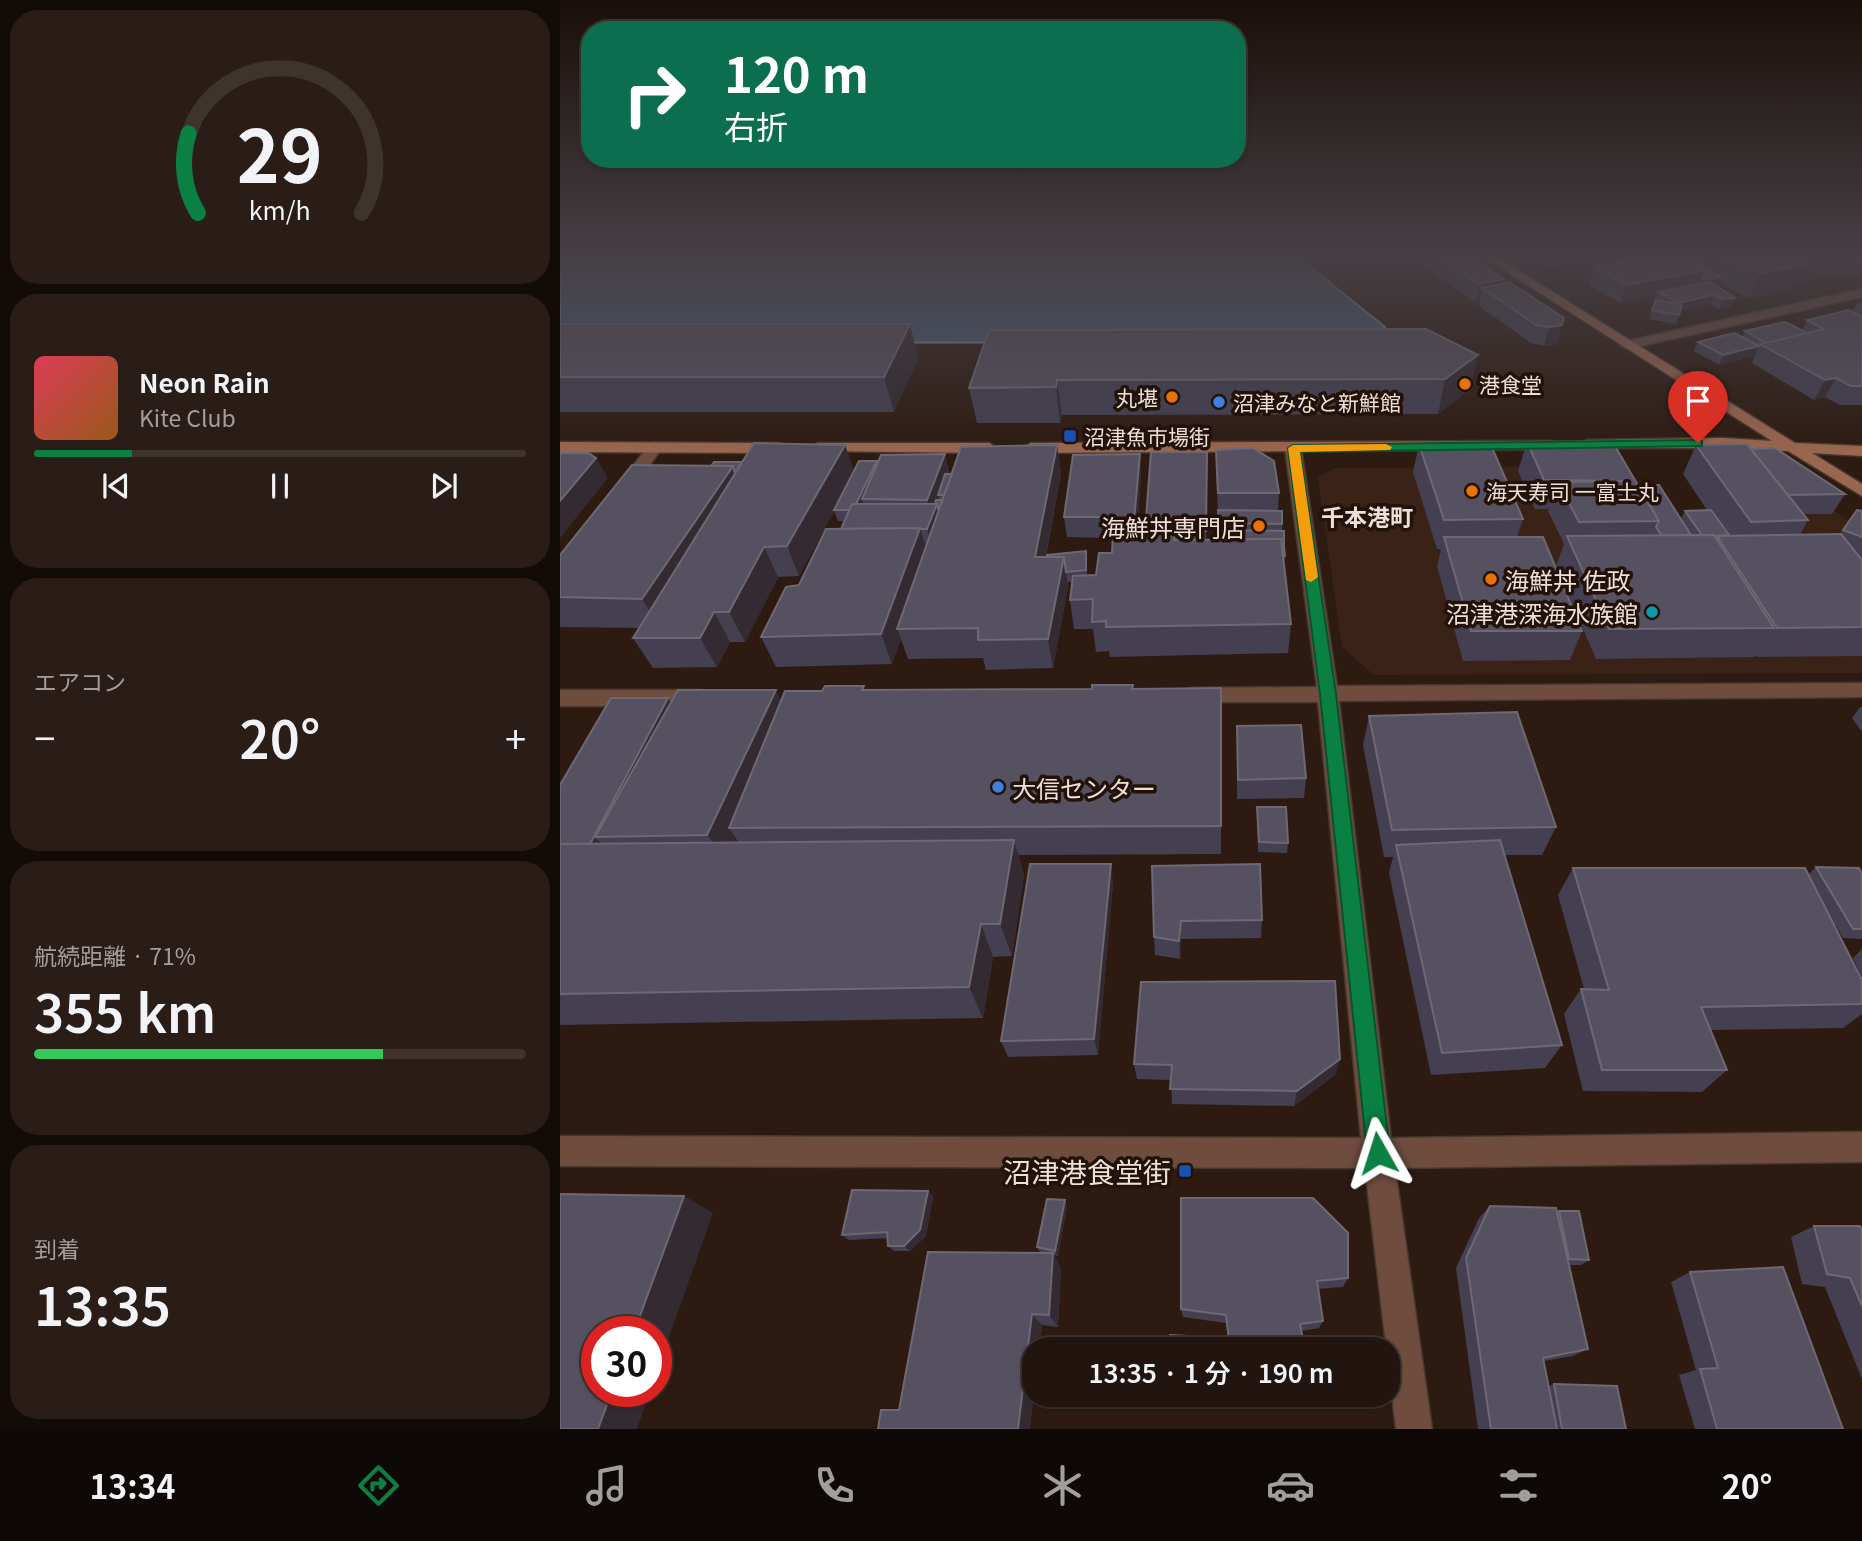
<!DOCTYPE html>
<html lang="ja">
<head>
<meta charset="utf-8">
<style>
	body { margin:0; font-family:Georgia,"Noto Sans JP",serif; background:#2a1d17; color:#f1f3f6; height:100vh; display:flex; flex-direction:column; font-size:26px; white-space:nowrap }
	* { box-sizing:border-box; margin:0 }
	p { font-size:23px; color:#a29e9e }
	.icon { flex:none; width:38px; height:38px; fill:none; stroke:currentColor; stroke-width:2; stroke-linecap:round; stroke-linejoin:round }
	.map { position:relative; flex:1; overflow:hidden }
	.side { display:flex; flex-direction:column; gap:10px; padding:10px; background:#130b08; width:560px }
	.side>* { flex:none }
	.banner { position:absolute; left:21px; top:21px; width:665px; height:147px; border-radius:28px; box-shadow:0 2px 5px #0004,0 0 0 2px #3f332e; background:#0b6e4f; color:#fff; overflow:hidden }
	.speed { position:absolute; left:21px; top:1316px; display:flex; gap:14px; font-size:35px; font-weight:700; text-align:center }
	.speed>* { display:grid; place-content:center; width:91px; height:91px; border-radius:50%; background:#22140e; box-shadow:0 2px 5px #0004,0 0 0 2px #3f332e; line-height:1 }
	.speed .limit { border:10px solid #d22; background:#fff; color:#111 }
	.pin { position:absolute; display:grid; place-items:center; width:60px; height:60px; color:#fff; margin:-72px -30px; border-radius:50% 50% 50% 0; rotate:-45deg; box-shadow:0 0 7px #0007 }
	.pin .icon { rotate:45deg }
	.me { position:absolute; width:77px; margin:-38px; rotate:354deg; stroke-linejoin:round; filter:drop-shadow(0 0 5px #0008) }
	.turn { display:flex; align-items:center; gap:24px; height:147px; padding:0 28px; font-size:32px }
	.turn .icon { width:91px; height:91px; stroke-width:2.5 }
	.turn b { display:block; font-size:49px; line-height:60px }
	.big { font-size:52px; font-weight:600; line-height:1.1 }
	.side .widget { flex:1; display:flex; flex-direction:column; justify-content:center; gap:10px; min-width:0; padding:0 24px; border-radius:28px; background:#2a1d17 }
	.side .dial { align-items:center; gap:0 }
	.dial svg { height:182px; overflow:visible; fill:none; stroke:#3f332e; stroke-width:7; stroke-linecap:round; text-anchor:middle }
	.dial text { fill:#f1f3f6; stroke:none }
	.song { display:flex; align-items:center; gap:21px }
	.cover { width:84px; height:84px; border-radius:10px; background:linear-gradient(135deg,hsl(350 70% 55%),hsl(30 70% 35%)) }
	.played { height:7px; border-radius:4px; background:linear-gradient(90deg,#0b8043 20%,#3f332e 20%) }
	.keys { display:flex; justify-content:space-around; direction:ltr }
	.heat { display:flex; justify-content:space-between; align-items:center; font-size:38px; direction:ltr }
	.charge { height:10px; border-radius:5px; background:linear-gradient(90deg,#34c759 71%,#3f332e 0) }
	.trip { position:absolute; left:462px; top:1337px; width:378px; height:70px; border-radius:28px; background:#22140e; box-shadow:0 2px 5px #0004,0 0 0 2px #3f332e; font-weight:600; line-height:70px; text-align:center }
	.dock { display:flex; height:112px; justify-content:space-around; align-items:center; background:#0e0806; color:#a29e9e }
	.dock .icon { width:49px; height:49px }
	.dock .selected { color:#0b8043 }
	.dock b { font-size:32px; color:#f1f3f6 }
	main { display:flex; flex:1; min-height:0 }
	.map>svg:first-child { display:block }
	.built { fill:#3a2316 }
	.water { fill:#465e77; stroke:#788594; stroke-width:2 }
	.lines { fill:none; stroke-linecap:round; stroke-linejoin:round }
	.street-casing { stroke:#48372e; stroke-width:3 }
	.secondary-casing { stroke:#48372e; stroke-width:3 }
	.street { fill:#6e4d3f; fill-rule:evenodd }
	.secondary { fill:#9a664e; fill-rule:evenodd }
	.wall { fill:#444051 }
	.shaded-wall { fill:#332a32 }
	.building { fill:#565160; stroke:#6d6873; stroke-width:2 }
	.route { fill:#0b8043; stroke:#07532c; stroke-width:2 }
	.slow { fill:#f59e0b }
	.food-dot { fill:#e8710a; stroke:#231209; stroke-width:2.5 }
	.shop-dot { fill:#3f7fe0; stroke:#231209; stroke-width:2.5 }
	.transit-dot { fill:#1a4fb4; stroke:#231209; stroke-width:2.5 }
	.culture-dot { fill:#0f9aa8; stroke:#231209; stroke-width:2.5 }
	.labels { text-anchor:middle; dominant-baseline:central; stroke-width:7; stroke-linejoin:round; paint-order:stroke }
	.far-poi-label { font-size:21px; fill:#ece0d9; stroke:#231209; text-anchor:start }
	.far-quarter-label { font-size:23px; font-weight:bold; fill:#ece0d9; stroke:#231209 }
	.poi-label { font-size:24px; fill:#ece0d9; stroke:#231209; text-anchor:end }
	.near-poi-label { font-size:28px; fill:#ece0d9; stroke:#231209; text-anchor:end }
</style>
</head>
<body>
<main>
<section class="side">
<div class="widget dial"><svg viewBox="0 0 100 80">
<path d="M14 69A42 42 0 1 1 86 69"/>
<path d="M14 69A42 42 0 0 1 10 34" stroke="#0b8043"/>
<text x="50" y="56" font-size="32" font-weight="700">29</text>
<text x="50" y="72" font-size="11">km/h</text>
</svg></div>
<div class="widget">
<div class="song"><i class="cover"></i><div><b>Neon Rain</b><p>Kite Club</p></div></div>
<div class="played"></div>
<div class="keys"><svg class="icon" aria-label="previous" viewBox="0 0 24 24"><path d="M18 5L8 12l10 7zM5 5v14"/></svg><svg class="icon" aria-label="pause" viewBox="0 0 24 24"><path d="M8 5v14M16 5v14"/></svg><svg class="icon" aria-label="next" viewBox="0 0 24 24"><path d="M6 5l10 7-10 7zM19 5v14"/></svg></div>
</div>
<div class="widget"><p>エアコン</p>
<div class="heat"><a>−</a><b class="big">20°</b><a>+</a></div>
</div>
<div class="widget"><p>航続距離 · 71%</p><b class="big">355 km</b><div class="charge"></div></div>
<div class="widget"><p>到着</p><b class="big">13:35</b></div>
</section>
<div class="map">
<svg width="1302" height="1429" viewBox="0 0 1302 1429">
	<rect width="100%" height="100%" fill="#2d1b12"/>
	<path class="built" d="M1047 466 1096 555 1205 466 1302 529V673L814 675 782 647 758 478 774 468Z"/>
	<path class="water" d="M0 254H734L825 327 806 342 0 343Z"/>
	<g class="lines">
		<defs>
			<g id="street">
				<path d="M1302 289V297L1067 349 1060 345 1067 341Z"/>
				<path d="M95 442 103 447 70 491H58L56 488 58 485 90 444Z"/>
				<path d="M733 443 741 448 777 686 1302 683V697L779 701 831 1138 1302 1132V1162L835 1168 872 1429H836L805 1168 0 1166V1136L801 1138 758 702H632L625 700 622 695 625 690 632 688 757 687 725 448Z"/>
				<path d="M0 690H141L148 693 151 698 148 703 141 706H0Z"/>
			</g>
			<g id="secondary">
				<path d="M919 254H932L1235 443 1302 446V456L1252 453 1302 484V496L1228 451 1163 448H1023L1020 445 1023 442 1028 440 1163 438 1212 441Z"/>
				<path d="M992 441 1000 446 997 449 471 453 463 448 471 443Z"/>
				<path d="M0 442 219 443 227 448 219 453 0 452Z"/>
				<path d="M258 443H429L437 448 429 453 253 451 250 448Z"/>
			</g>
		</defs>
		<use href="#street" class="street-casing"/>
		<use href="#secondary" class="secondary-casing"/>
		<use href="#street" class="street"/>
		<use href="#secondary" class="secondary"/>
	</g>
	<g class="wall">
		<path d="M862 254H906L944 279 943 284 1004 318 997 344 984 346 971 343 919 306 920 301 915 302 860 263Z"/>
		<path d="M984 254H1051L1050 256 992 267 982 260Z"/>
		<path d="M1132 254H1302V275L1276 274 1237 283 1234 289 1189 298 1158 282 1157 286 1171 307 1159 309 1151 304 1120 311 1116 324 1089 319 1096 296 1060 303 1029 284 1034 266 1123 258 1129 260Z"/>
		<path d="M1302 302V405H1280L1265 397 1254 400 1192 363 1197 350 1195 356 1159 365 1134 351 1138 342 1182 337 1185 331H1242L1247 320 1292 312 1297 303Z"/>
		<path d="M0 324 358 358 334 412H0Z"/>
		<path d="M429 330 918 355 910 389 878 414 502 415 500 423H417L409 388Z"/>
		<path d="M967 442 1078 485 1121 519 1125 511 1147 510 1123 474 1136 445 1191 449 1285 494 1272 514H1244L1248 520 1240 535 1280 534 1297 510 1302 511V656L1198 657 1197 655 1195 657 1036 659 996 566 1004 544 988 511 989 509H975L958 471Z"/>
		<path d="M859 444 963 519 957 537 1022 631 1010 660 903 661 877 566 881 549H877L853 472Z"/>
		<path d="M285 445 294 471 317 463 390 474 497 445 501 474 486 557 527 561V575H536L552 553V538L507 537 504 517 581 474 577 533H585V531L647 452 646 540 657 539 659 530 656 470V450L719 493 718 510 722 524V531H724L725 556 724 567 731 624 728 653 550 657 549 651 536 652 533 629H514L510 600 512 582H508V587L493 668 426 670 423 658 348 659 341 639 332 664 216 667 201 637 281 529 285 521H278L274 511 239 576 218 577 185 642H170L157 667 93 668 73 638 79 628 0 627V555L151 466 182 462Z"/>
		<path d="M661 688V854L458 855 464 875 452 956 433 957 423 1018 0 1025V785L111 703 221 701 262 691Z"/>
		<path d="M1300 707H1302V732L1292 718Z"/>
		<path d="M809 716 996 827 982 855H945L1002 1045 985 1068 871 1075 829 873 833 857H824L803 745Z"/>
		<path d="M677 726 746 778 744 798 677 799Z"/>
		<path d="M697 807 728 843 727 853 698 852Z"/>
		<path d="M592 866 702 920 701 938 621 939 620 959 595 955 594 937Z"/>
		<path d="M1256 867 1302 874V939L1283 938 1264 906 1302 980V1014L1283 1028 1151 1030 1167 1070 1142 1092 1023 1091 1004 1014 1021 989H1024L998 895 1013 868 1248 875Z"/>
		<path d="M553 883 538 1055 448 1057 441 1041Z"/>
		<path d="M1302 949V977L1293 958Z"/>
		<path d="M581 982 776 1074 734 1106 612 1104 611 1080 577 1079 574 1064Z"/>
		<path d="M368 1191 373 1197 366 1236 350 1251H334L328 1246V1238L289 1240 282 1235Z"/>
		<path d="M621 1198 788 1278 783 1287 758 1289 763 1321 759 1328 741 1331 745 1349H669L666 1323 623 1317 621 1309Z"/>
		<path d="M507 1206 498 1256 494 1255 501 1268 498 1327 482 1325 479 1349H474L339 1410 484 1253 480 1252 477 1247Z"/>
		<path d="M930 1206 997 1212 999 1211 1029 1260 1021 1265H1009L1028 1349 1013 1356 984 1361 989 1386 994 1384 1066 1429H918L896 1268 919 1218Z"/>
		<path d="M1254 1226 1302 1230V1379L1265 1287 1242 1284 1231 1237Z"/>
		<path d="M1130 1272 1283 1429H1135L1119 1375 1136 1370 1111 1282Z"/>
	</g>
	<g class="shaded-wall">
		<path d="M1014 254H1051L1050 256 992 267 995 258Z"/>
		<path d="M1265 254H1286L1276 274 1237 283 1234 289 1189 298 1200 273 1238 260Z"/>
		<path d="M1140 266 1138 272 1146 270 1139 288 1098 292 1096 296 1060 303 1066 285Z"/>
		<path d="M1161 277 1157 286 1143 289 1146 280Z"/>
		<path d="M944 279 940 297 922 288 920 301 915 302 919 284Z"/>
		<path d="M1154 295 1151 304 1114 312 1118 303Z"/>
		<path d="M1175 298 1171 307 1159 309 1163 299Z"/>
		<path d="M350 324 358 358 334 412 324 377Z"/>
		<path d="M1002 325 997 344 984 346 989 327Z"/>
		<path d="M1199 346 1195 356 1159 365 1163 355Z"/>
		<path d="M918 355 910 389 878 414 885 379Z"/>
		<path d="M1276 378 1265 397 1254 400 1265 380Z"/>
		<path d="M497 380 502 415 500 423 496 387Z"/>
		<path d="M285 445 295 473 239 576 227 546Z"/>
		<path d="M497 445 501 474 480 586 475 557Z"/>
		<path d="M385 454 390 474 378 495 380 501 377 507 382 524 373 550 367 529 371 518 367 500Z"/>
		<path d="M580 454 581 474 576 542 574 521Z"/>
		<path d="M36 458 48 478 0 538V501Z"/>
		<path d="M317 461 320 471 302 499 304 505 293 510Z"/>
		<path d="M173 466 186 495 100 628 82 599Z"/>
		<path d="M360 528 369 557 337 629 341 639 332 664 321 634Z"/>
		<path d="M204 547 218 577 185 642 169 612Z"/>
		<path d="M504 557 508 587 493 668 488 639Z"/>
		<path d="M154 612 170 642 157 667 140 638Z"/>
		<path d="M216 690 231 720 169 828 178 841 168 863 147 835Z"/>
		<path d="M108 698 122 718 35 837 52 855 28 847Z"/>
		<path d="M454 840 464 875 452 956 440 924Z"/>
		<path d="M551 864 553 883 538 1055 534 1039Z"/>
		<path d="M621 921V939L620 959 619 941Z"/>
		<path d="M421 924 433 957 423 1018 409 987Z"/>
		<path d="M780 1059 776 1074 734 1106 737 1091Z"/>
		<path d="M368 1191 373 1197 366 1236 350 1251 344 1246Z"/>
		<path d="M124 1196 153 1213 96 1374V1332H74Z"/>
		<path d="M505 1200 507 1206 498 1256 495 1251Z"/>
		<path d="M493 1253 501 1268 498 1327 489 1315Z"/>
		<path d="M472 1314 482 1325 479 1349H474V1394L470 1429H458Z"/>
		<path d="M52 1391H90L77 1429H38Z"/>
	</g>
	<g class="building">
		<path d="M876 254H906L944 279 919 284Z"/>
		<path d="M989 254H1014L995 258Z"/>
		<path d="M1104 254H1115L1146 270 1066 285 1034 266Z"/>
		<path d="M1162 254H1265L1238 260 1246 264 1200 273Z"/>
		<path d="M1123 258H1124L1140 266H1138Z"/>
		<path d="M1142 268H1144L1161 277 1146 280 1143 278 1146 270Z"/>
		<path d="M949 282 1004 318 1002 325 989 327 976 325 922 288Z"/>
		<path d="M1150 282 1175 298 1163 299 1154 295 1118 303 1098 292Z"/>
		<path d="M1096 300 1122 305 1119 315 1092 310Z"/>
		<path d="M1289 310 1302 317V386H1291L1276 378 1265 380 1200 344 1264 329 1247 320Z"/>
		<path d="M1225 322 1247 333 1206 343 1185 331Z"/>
		<path d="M0 324H350L324 377H0Z"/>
		<path d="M866 329 918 355 885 379 497 380 496 387 409 388 429 330Z"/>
		<path d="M1174 333 1199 346 1163 355 1138 342Z"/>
		<path d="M1052 441 1099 521 1019 522 998 482 1066 481 984 480 967 442Z"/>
		<path d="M194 443 285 445 227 546 204 547 169 612H154L140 638H73Z"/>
		<path d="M930 443 963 519 884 520 859 444Z"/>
		<path d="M1187 444 1248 520 1191 522 1136 445Z"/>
		<path d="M497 445 475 557H504L488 639 418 640V628L337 629 401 447Z"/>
		<path d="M693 448 714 461 719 493H658L656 450Z"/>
		<path d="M1215 448 1285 494 1228 495 1191 449Z"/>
		<path d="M591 452H647L646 531H585Z"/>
		<path d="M0 453H28L36 458 0 501Z"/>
		<path d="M385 454 367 500 302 499 321 455Z"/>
		<path d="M580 454 574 521 551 522 550 517H504L513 455Z"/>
		<path d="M299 461H317L296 504H292L289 510H274Z"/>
		<path d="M154 462H182L175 473 173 466H151Z"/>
		<path d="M72 465 173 466 82 599 0 597V555Z"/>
		<path d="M385 474H392L384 495H378Z"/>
		<path d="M1078 485H1099L1131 535 1102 536 1096 527 1099 521Z"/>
		<path d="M376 500H382L379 509H378L377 504H375Z"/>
		<path d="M292 504H377L367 529H360V528L281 529Z"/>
		<path d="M658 510 722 511V524L659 523Z"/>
		<path d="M1151 510 1169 535 1157 536 1156 538 1154 535H1142L1125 511Z"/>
		<path d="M1297 510 1302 511V537L1283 530Z"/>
		<path d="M360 528 321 634 201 637 226 587 239 585 266 529Z"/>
		<path d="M657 530 724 531V544H721V539H658Z"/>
		<path d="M615 533 614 540 721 539 731 624 546 627V621L532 622 533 599 510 600 513 576 536 575 539 553H552L553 534Z"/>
		<path d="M1281 534 1302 560V627L1217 628 1157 536Z"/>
		<path d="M1154 535 1214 628 1049 629 1007 536Z"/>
		<path d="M884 537H983L1022 631H911Z"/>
		<path d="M722 546H724L725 556H723Z"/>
		<path d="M526 551V570L506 572 504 557H487V555Z"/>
		<path d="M532 685H573L572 689 661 688V826L169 828 225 691H262L265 686H304L302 690 532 689Z"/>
		<path d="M118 690H216L147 835 35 837Z"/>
		<path d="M51 698H108L30 844H0V785Z"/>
		<path d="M957 712 996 827 832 830 809 716Z"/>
		<path d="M741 725 746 778 678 780 677 726Z"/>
		<path d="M697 807H726L728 843 699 842Z"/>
		<path d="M454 840 440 924H421L409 987 0 994V844Z"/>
		<path d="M940 840 1002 1045 882 1053 836 845Z"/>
		<path d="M470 864H551L534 1039 441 1041Z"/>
		<path d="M700 864 702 920 621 921 619 941 594 937 592 866Z"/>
		<path d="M1256 867 1299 868 1302 874V929H1293Z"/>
		<path d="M1013 868H1245L1302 980V1004L1141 1007 1167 1070H1042L1021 989 1049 990Z"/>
		<path d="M775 981 780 1059 737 1091 610 1089 612 1065 574 1064 581 982Z"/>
		<path d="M292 1190 368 1191 360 1230 344 1246H328L327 1232 282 1235Z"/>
		<path d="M0 1194 124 1196 74 1332H37V1391H52L38 1429H0Z"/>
		<path d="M621 1198H753L788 1233V1278L757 1281 763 1321 740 1324 745 1349H670L666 1315 621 1309Z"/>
		<path d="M487 1199 505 1200 495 1251 477 1247Z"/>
		<path d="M930 1206 996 1208 1028 1349 983 1358 997 1429H931L906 1258Z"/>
		<path d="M999 1211H1019L1029 1260 1009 1259Z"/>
		<path d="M1254 1226H1300L1302 1230V1306L1290 1278 1267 1274Z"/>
		<path d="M368 1252 493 1253 489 1315 472 1314 458 1429H318L321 1410H339Z"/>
		<path d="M1223 1267 1283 1429H1157L1140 1369 1158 1368 1130 1272Z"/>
		<path d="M610 1335 663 1338V1349H609Z"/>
		<path d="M994 1384 1057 1386 1066 1429H1002Z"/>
	</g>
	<linearGradient id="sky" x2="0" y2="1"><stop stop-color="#190f0a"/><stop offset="0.56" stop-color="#463f44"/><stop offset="1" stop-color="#463f44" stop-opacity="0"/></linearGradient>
	<rect width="1302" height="454" fill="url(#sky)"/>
	<path class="route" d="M1138 440 1142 441V446L740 452 776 694 830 1153 826 1161 818 1164 810 1161 807 1153 760 694 728 448 733 445Z"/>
	<path class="slow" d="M826 444 832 447 830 450 740 452 758 577 751 582 746 580 728 448 733 445Z"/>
	<g class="food-dot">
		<circle cx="905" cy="384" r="7"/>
		<circle cx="612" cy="397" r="7"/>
		<circle cx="912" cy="491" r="7"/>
		<circle cx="699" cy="526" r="7"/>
		<circle cx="931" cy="579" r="7"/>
	</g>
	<g class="shop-dot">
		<circle cx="659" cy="402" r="7"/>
		<circle cx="438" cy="787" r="7"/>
	</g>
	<g class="transit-dot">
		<rect x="503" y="429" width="14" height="14" rx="3.5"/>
		<rect x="618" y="1164" width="14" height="14" rx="3.5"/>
	</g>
	<circle class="culture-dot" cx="1092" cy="612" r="7"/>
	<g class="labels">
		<g class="far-poi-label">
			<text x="919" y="384">港食堂</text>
			<text x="598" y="397" text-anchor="end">丸堪</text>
			<text x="673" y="402">沼津みなと新鮮館</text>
			<text x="524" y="436">沼津魚市場街</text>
			<text x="926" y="491">海天寿司 一富士丸</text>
		</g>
		<g class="far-quarter-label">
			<text x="807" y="516">千本港町</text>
		</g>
		<g class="poi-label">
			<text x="685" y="526">海鮮丼専門店</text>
			<text x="945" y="579" text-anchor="start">海鮮丼 佐政</text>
			<text x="1078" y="612">沼津港深海水族館</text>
			<text x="452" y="787" text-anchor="start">大信センター</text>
		</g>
		<g class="near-poi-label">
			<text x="611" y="1171">沼津港食堂街</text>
		</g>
	</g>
</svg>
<div class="speed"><div class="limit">30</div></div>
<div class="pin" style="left:1138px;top:443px;background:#d93025"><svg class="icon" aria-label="arrive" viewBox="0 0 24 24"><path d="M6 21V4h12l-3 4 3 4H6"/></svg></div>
<svg class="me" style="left:818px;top:1153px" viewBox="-20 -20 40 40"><path d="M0-17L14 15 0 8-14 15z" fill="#0b8043" stroke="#fff" stroke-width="4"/></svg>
<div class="trip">13:35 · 1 分 · 190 m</div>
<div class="banner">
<div class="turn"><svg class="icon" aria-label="right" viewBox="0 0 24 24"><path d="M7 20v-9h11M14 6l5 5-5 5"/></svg><div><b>120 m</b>右折</div></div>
</div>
</div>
</main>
<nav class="dock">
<b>13:34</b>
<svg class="icon selected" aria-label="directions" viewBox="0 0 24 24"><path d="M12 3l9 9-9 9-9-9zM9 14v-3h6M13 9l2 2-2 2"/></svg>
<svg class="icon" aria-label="music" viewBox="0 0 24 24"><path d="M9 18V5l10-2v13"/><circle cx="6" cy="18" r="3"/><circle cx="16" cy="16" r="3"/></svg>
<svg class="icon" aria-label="phone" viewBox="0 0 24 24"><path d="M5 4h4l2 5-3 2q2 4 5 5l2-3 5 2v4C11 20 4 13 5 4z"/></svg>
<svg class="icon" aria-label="climate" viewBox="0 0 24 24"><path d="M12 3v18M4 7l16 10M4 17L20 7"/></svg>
<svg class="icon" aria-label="car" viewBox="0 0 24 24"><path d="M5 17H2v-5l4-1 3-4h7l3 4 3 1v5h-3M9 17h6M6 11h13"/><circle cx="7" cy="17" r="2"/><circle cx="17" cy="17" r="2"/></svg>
<svg class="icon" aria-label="filters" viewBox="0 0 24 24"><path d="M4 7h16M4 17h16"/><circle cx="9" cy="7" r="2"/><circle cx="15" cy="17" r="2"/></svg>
<b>20°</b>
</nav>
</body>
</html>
